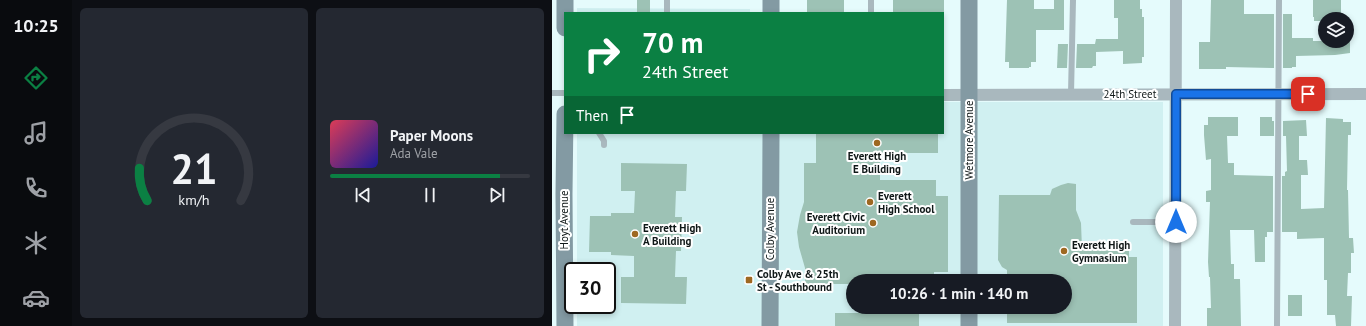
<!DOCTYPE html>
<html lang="en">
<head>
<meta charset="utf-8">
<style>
	body { margin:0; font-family:"PT Sans",sans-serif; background:#242831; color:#f1f3f6; height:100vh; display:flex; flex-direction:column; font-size:15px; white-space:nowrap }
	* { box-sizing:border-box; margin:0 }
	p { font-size:13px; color:#9ea1a6 }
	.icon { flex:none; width:22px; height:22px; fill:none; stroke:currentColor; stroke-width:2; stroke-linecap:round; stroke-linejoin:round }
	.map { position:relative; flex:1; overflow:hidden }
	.sheet { display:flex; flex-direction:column; gap:8px; padding:8px; background:#0d0f14; width:480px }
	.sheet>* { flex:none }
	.top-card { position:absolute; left:12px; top:12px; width:380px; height:122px; border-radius:0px; box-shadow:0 2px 6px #0003; background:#0b8043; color:#fff; overflow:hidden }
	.buttons { position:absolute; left:766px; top:12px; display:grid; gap:8px }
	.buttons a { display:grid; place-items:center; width:36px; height:36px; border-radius:50%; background:#171b24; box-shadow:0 2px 6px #0003; font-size:20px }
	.speed { position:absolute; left:12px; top:262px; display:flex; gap:8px; font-size:20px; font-weight:700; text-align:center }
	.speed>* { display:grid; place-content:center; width:52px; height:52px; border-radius:50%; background:#171b24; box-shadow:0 2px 6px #0003; line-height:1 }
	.speed .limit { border:2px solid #111; border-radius:6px; background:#fff; color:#111 }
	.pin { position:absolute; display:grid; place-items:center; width:34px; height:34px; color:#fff; margin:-17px; border-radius:8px; box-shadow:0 2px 6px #0006 }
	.me { position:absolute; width:44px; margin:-22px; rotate:0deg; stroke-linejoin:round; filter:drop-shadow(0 0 3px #0008) }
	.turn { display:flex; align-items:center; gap:14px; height:84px; padding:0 12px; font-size:18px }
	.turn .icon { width:52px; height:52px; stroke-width:2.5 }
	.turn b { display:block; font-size:28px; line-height:34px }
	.then { display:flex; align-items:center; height:38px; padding:0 12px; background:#0003; gap:8px; font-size:15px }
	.sheet .widget { flex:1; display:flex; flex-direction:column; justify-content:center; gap:6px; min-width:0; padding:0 14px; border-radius:6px; background:#242831 }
	.sheet .dial { align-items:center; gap:0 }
	.dial svg { height:104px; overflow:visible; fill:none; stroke:#363941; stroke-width:7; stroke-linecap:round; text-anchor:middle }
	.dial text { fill:#f1f3f6; stroke:none }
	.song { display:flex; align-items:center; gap:12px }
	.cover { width:48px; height:48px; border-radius:6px; background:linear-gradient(135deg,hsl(350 70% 55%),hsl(240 70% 35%)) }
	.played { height:4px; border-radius:2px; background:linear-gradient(90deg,#0b8043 85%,#363941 85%) }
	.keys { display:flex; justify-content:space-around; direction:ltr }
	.sheet .tiles { flex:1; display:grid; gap:8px; grid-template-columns:repeat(2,1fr) }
	.trip { position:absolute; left:294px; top:274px; width:226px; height:40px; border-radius:20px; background:#171b24; box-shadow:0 2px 6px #0003; font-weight:800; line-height:40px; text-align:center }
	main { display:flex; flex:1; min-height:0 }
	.menu { display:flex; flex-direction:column; width:72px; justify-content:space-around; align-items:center; background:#090b0e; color:#9ea1a6 }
	.menu .icon { width:28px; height:28px }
	.menu .selected { color:#0b8043 }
	.menu b { font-size:18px; color:#f1f3f6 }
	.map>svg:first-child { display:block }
	.built { fill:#d0f0f1; fill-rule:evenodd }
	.building { fill:#9dc2b5 }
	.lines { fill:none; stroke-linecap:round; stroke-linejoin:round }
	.lane { stroke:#a9b8be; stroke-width:6 }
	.street { stroke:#a9b8be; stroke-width:12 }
	.secondary { stroke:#839aa3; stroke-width:17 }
	.route-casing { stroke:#114b97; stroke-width:10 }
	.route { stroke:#1a73e8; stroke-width:7 }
	.poi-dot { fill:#9e6821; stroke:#fff; stroke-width:1.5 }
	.labels { text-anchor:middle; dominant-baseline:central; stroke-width:4; stroke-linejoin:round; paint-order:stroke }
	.street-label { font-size:11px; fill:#101818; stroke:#fff }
	.poi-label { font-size:11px; font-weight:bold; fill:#101818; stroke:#fff; text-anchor:start }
</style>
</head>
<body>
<main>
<nav class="menu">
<b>10:25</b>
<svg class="icon selected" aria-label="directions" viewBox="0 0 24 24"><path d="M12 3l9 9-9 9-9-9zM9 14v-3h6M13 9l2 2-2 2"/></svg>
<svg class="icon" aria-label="music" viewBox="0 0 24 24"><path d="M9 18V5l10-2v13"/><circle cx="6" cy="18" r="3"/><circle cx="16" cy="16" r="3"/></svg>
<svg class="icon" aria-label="phone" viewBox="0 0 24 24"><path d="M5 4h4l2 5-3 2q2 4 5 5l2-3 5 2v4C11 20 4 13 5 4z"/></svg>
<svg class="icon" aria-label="climate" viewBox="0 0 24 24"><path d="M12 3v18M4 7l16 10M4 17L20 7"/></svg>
<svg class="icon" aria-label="car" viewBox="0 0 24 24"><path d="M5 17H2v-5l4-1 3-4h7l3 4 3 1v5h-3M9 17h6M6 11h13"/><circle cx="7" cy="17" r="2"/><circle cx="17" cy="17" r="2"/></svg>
</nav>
<section class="sheet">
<div class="tiles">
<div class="widget dial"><svg viewBox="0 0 100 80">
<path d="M14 69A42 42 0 1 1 86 69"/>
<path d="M14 69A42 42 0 0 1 8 44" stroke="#0b8043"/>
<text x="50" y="56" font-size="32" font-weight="700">21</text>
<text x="50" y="72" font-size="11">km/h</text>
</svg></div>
<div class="widget">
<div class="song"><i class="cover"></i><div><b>Paper Moons</b><p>Ada Vale</p></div></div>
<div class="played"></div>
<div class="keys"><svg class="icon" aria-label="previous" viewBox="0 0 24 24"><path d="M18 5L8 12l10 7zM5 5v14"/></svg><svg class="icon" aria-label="pause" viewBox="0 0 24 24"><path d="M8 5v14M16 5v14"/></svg><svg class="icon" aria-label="next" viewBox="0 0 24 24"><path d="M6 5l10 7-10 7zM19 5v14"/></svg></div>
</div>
</div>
</section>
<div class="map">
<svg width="814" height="326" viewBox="0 0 814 326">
	<rect width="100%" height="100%" fill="#e5fbfc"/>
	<g class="built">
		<path d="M25 8 198 9V13H25Z"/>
		<path d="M391 102H611V326H25V305H55V271H25V133H391ZM301 281H513V307H301Z"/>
	</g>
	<g class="building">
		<rect x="85" y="0" width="13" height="13"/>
		<rect x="255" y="0" width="37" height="13"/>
		<rect x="341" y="0" width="51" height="13"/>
		<path d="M455 0H482V9H502V0H512V30H484V62H479V67H477V68H457V62H453Z"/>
		<path d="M562 0H588V9H590V17H592V57H590V63L571 64V51L544 52V66H541L540 68H524L525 44H543L544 39H566V18H562Z"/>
		<path d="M659 0H692V14H722V68L674 67V69H647V42H658Z"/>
		<path d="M761 0H789V19H773V21H762V17H761Z"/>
		<path d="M731 14H740V38H761V41H798V53L783 55 744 56V67H740V68H731Z"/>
		<path d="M506 44H516L515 68H505Z"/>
		<path d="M656 117H686V136H675L676 163H682V175L721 176V232H715V237H713V262H703L702 230H678L679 264H682V279H688L689 326H655V308H659L658 277H657L656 262 658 202H654V191L659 190V159L654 160 652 135V125H656Z"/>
		<path d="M708 117H720V121H722V136H708Z"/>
		<path d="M774 118 791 119V122H799V135H796L795 190H796L797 238H801L802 253H799V273H796L795 296H800L799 326H784L783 315H775V280H772V238L745 239V232H730V176H733V172L735 171 734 136H731V121L754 120 755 136H747V160H755L756 175H749V209L772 208Z"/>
		<path d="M264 133H386V153H328V180H384V196H396V272H382V281H301V284H253V268L247 247 245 232 248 215 252 202V163H264Z"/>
		<path d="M69 163 135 164 134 191H124L123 217H130L129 251H124L123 277H135L134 304 69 303V277H82V256L59 255V252H37L38 216H59V213H82L83 191H69Z"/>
		<path d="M516 183 524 184V210L529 223 530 249H577V257H585V323H455V307H513V281H455V270L450 267 446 260 447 195H498L500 189 509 185Z"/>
		<rect x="736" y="295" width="14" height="21"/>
		<rect x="283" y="313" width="84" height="13"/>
	</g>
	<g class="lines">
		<g class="lane">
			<path d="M319 0V13"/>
			<path d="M115 13V0"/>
			<path d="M0 93H13"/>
			<path d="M519 94 521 0"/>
			<path d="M47 133 52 141V145"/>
			<path d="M581 222H624"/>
			<path d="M725 326 727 0"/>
		</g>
		<g class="street">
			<path d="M391 95 814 94"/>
			<path d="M623 326 624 0"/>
		</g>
		<g class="secondary">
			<path d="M13 0V28"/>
			<path d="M219 0V13"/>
			<path d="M417 0V281"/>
			<path d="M417 307V326"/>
			<path d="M13 326 12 194 13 114"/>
			<path d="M218 326 219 133"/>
		</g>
	</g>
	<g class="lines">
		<defs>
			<path id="route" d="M624 222V94H756"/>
		</defs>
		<use href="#route" class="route-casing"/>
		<use href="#route" class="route"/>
	</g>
	<g class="poi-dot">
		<circle cx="325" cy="143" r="4"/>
		<circle cx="318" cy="202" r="4"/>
		<circle cx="321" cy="223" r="4"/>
		<circle cx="83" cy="234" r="4"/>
		<circle cx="512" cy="251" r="4"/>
		<rect x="193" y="276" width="8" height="8" rx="2"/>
	</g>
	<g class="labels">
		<g class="street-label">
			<text x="578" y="94">24th Street</text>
			<text transform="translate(417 140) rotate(-90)">Wetmore Avenue</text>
			<text transform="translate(12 220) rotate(-90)">Hoyt Avenue</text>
			<text transform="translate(218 229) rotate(-90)">Colby Avenue</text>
		</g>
		<g class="poi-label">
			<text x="325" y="156" text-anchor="middle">Everett High<tspan x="325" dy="13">E Building</tspan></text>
			<text x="326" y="196">Everett<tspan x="326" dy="13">High School</tspan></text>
			<text x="313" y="217" text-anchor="end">Everett Civic<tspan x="313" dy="13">Auditorium</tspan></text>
			<text x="91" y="228">Everett High<tspan x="91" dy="13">A Building</tspan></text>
			<text x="520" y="245">Everett High<tspan x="520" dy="13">Gymnasium</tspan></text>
			<text x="205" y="274">Colby Ave &amp; 25th<tspan x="205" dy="13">St - Southbound</tspan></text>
		</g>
	</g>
</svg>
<div class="buttons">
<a><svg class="icon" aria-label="layers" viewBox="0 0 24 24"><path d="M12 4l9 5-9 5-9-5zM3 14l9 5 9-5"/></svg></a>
</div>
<div class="speed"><div class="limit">30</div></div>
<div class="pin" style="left:756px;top:94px;background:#d93025"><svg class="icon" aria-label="arrive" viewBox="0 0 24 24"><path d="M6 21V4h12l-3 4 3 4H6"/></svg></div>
<svg class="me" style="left:624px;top:222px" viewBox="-20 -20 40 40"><circle r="19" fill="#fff"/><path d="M0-13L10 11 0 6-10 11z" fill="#1a73e8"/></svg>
<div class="trip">10:26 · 1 min · 140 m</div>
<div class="top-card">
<div class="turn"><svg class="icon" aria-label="right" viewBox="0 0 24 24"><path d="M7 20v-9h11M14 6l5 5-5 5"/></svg><div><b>70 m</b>24th Street</div></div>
<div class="then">Then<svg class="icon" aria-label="arrive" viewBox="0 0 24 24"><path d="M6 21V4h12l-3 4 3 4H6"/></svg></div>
</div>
</div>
</main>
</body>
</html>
